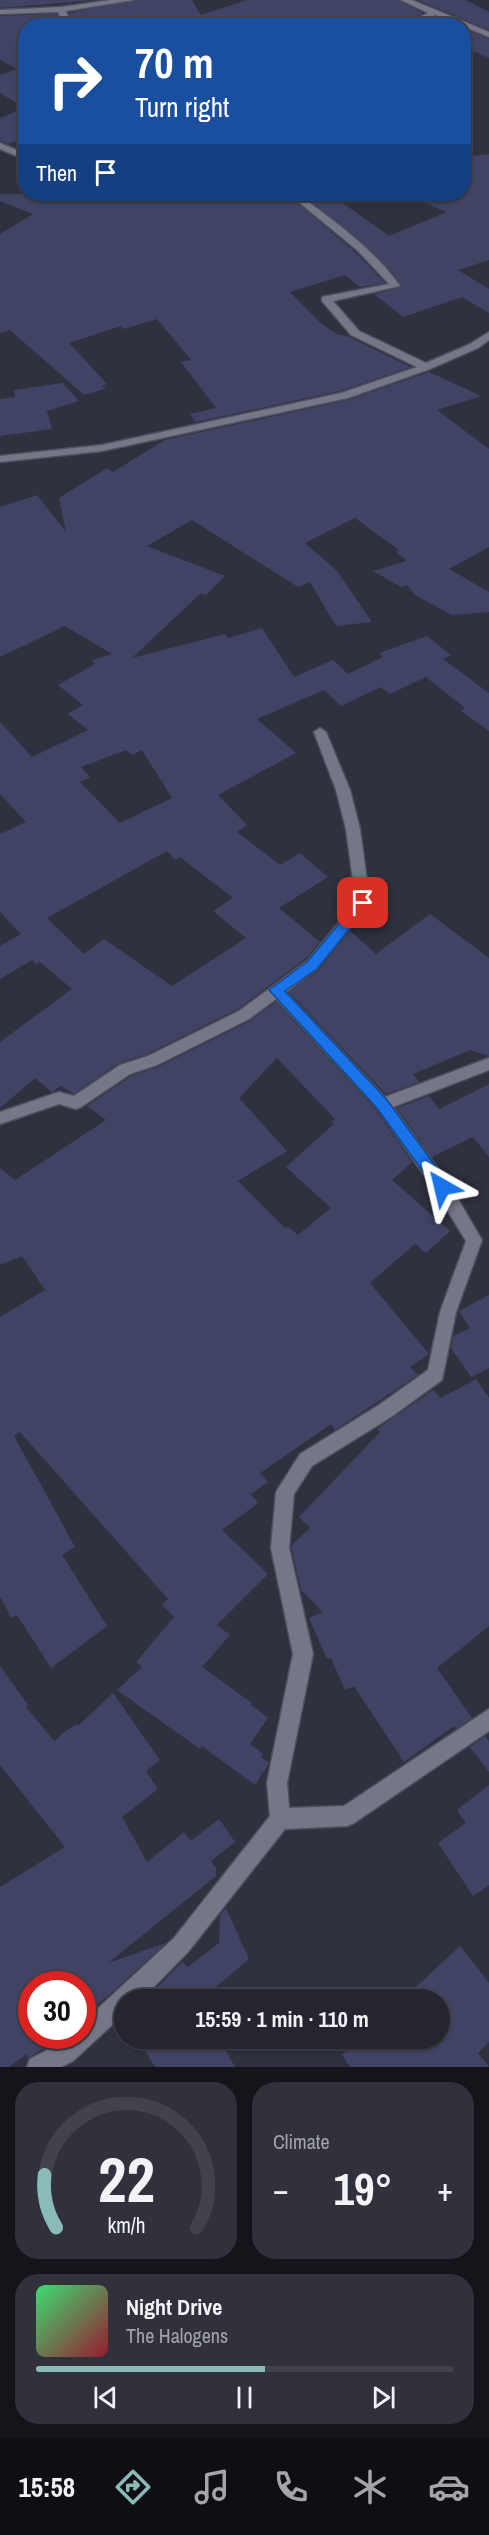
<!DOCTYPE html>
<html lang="en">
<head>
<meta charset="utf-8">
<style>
	body { margin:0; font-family:"Archivo Narrow",sans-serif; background:#30313b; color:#f1f3f6; height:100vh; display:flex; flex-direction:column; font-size:22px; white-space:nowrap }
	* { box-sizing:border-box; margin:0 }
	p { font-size:20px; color:#a3a5aa }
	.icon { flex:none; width:33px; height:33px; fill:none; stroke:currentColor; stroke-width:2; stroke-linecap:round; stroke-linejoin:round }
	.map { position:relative; height:2067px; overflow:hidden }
	.panel { display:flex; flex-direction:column; gap:15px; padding:15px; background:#14141a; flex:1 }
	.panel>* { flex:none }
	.hud { position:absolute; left:18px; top:18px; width:453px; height:183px; border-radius:24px; box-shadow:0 2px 4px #0004,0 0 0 2px #41424b; background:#1a4fa0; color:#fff; overflow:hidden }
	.speed { position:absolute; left:18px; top:1971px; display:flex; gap:12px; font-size:30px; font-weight:700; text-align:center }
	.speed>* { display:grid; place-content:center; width:78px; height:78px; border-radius:50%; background:#24252f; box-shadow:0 2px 4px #0004,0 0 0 2px #41424b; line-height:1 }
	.speed .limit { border:9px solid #d22; background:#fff; color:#111 }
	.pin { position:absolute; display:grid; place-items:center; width:51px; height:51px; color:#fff; margin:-26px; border-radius:12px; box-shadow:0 3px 9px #0006 }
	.me { position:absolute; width:66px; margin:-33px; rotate:323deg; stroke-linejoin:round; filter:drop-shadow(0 0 4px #0008) }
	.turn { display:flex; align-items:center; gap:21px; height:126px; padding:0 18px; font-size:27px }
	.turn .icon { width:78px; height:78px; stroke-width:2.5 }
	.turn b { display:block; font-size:42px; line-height:51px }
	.then { display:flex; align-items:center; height:57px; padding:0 18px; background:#0003; gap:12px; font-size:22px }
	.big { font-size:45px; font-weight:800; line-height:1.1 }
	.panel .widget { flex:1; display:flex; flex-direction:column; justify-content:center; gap:9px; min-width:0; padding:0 21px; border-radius:24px; background:#30313b }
	.panel .dial { align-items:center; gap:0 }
	.dial svg { height:156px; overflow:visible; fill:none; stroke:#41424b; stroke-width:7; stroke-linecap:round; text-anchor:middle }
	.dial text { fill:#f1f3f6; stroke:none }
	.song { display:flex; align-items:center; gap:18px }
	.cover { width:72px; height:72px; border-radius:9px; background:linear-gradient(135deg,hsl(140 70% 55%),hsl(350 70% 35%)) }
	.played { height:6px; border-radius:3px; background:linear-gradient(90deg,#8bbbb9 55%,#41424b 55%) }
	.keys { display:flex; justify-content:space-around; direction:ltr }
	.heat { display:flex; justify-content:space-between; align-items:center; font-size:33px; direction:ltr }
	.panel .tiles { flex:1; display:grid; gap:15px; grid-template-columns:1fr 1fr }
	.widget:last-child { grid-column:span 2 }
	.trip { position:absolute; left:114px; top:1989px; width:336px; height:60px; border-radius:30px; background:#24252f; box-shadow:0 2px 4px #0004,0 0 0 2px #41424b; font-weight:800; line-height:60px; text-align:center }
	.menu { display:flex; height:96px; justify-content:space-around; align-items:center; background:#0e0f13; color:#a3a5aa }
	.menu .icon { width:42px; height:42px }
	.menu .current { color:#8bbbb9 }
	.menu b { font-size:27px; color:#f1f3f6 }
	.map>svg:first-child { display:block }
	.building { fill:#414364; fill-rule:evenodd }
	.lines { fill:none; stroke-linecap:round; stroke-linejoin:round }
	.minor-casing { stroke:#4e4f5b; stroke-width:3 }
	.minor { fill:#757687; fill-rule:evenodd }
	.route { fill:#1a73e8; stroke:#114b97; stroke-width:1.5 }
</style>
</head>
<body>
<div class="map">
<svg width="489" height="2067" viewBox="0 0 489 2067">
	<rect width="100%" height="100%" fill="#30313f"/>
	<g class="building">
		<path d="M0 0H95L0 8Z"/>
		<path d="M136 0H192L201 15 247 0H399L423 13 399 26H74L69 13Z"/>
		<path d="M418 0H465L489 12V30Z"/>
		<path d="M57 14 61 26H26V137L8 144 0 141V118L25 108 0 93V75L17 69 0 60V16Z"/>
		<path d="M464 29 489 39V58L464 47Z"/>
		<path d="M489 154V260L458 270 489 289V313L462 297 403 317 374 294 402 287 391 271 354 235 301 194H330L389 236 447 212 403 194H464V157Z"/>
		<path d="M0 194H287L355 252 385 283 359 287 345 275 290 292 323 325 337 334 349 337 411 367 340 391 196 422 190 414 216 408 181 362 191 360 157 319 124 329 121 326 69 343 107 384 102 386 105 389 84 395 10 330 0 333V234L33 214 0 201Z"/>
		<path d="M429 372 481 396 437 410 489 449V547L449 569 489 592V612L452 615 415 595 407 585 401 587 373 571 407 561 396 552 399 550 355 518 305 543 337 571 372 622 336 626 310 582 298 587 192 520 147 546 225 576 206 595 201 593 132 658 225 634 228 638 262 628 294 677 333 660 348 674 383 657 379 653 427 636 451 655 443 659 489 693V731L461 711 465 708 426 677 390 694 381 687 341 706 324 690 257 719 296 753 218 795 247 825 237 832 280 865 300 853 328 877 279 908 320 942 305 959 238 1009 147 1054 119 1063 74 1094 61 1086 52 1092 35 1078 0 1108V1042L72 989 40 962 36 964 32 960 0 979V946L21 934 0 912V834L26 822 0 794V722L32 757 88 730 68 714 83 705 58 685 95 664 92 660 112 654 65 626 0 657V507L37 495 66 532 59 498 107 468 113 472 165 440 348 400ZM126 750 132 755 142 750 172 798 120 823 80 782 90 777 81 767ZM167 851 175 860 180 857 233 898 213 911 246 938 172 986 104 939 84 954 47 918Z"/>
		<path d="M63 383 79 401 47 411 52 429 0 436V399L15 397 14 390Z"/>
		<path d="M430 914 489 958V1056L470 1050 413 1074 419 1082 386 1094 289 992 319 970 350 931 376 954Z"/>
		<path d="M276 1002 375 1109 412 1162 392 1180 450 1231 426 1253 415 1244 370 1283 429 1354 410 1367 418 1375 335 1430 331 1424 260 1473 268 1482 251 1494 258 1503 222 1530 268 1574 217 1625 230 1635 202 1667 252 1703 251 1705 268 1718 250 1744 263 1754 261 1757 269 1763 255 1785 202 1746 200 1749 117 1690 142 1667 136 1662 174 1617 162 1605 168 1599 20 1432 14 1436 75 1547 62 1555 107 1626 51 1668 17 1615 11 1618 0 1596V1317L45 1290 22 1256 0 1265V1168L15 1180 106 1120 87 1106 131 1076 158 1067 250 1021ZM277 1058 335 1119 331 1122 334 1124 286 1167 331 1208 298 1235 287 1226 285 1228 238 1181 287 1151 239 1098Z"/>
		<path d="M489 1084V1157L473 1137 432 1157 397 1108 429 1096 439 1109Z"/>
		<path d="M489 1295V1368L471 1377 451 1348 453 1336 470 1328 459 1311Z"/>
		<path d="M476 1379 489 1398V1626L437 1668 472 1718 456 1729 454 1726 404 1762 354 1686 345 1690 331 1658 327 1659 309 1618 323 1612 301 1590 291 1546 310 1528 299 1517 380 1432 377 1429 433 1390 441 1398Z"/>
		<path d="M0 1666 28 1705 26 1707 54 1741 67 1730 77 1724 78 1726 113 1693 160 1760 146 1771 158 1789 122 1817 147 1862 184 1832 191 1841 219 1819 235 1842 211 1861 216 1868V1876L108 1963 166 1943 108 1996 82 2014V1984H32V2036L61 2038 28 2058 27 2054 9 2067H0V1887L65 1847 0 1765Z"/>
		<path d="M485 1736 489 1741V1772L470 1747Z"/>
		<path d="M489 1785V1885L473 1896 438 1843 466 1823 457 1810Z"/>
		<path d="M226 1908 249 1959 200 2000H145L182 1962 188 1967 219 1943 220 1915Z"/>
		<path d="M460 1946 489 1983V2042L478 2053 489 2067H350L342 2055 359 2038H440V2000H402Z"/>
		<path d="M137 2038H219L235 2067H155Z"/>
	</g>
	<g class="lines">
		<defs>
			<g id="minor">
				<path d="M111 0H134L66 11 72 26H64L58 12 0 14V10L61 7Z"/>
				<path d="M401 0H412L489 32V37L435 15 413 26H401L428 13Z"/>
				<path d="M0 143 26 154V160L0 149Z"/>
				<path d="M289 194H298C335 222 373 248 400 286L333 301 359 331 426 363 470 344 489 332V340L478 348 430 369 348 398 102 451 0 462V456L102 445 341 393 417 367 351 335 322 301V297L389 284 357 250Z"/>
				<path d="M320 728 326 732 350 790 360 829 370 903 317 969 286 992 385 1097 489 1058V1070L393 1107 448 1182 482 1240 456 1312 442 1380 391 1417 312 1466 294 1494 289 1548 313 1654 287 1783 289 1808 344 1806 489 1709V1731L354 1823 347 1826 285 1829 188 1952 141 2000H124V2014L73 2061 61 2067H27L30 2059 57 2045 68 2036H82V2023L174 1938 270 1816 267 1783 293 1654 271 1548 276 1492 300 1454 379 1405 428 1370 440 1312 466 1241 436 1192 377 1108 276 999 249 1019 157 1065 130 1074 81 1107 76 1109 59 1104 0 1124V1112L59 1092 74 1096 120 1065 148 1056 239 1011 307 961 356 902 346 829 336 790 314 732Z"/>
			</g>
		</defs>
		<use href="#minor" class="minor-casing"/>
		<use href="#minor" class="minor"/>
	</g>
	<path class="route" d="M363 898 370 903 368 906 317 969 285 991 387 1100 448 1183 450 1187 442 1193 437 1191 377 1108 269 990 307 962 359 900Z"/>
</svg>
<div class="speed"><div class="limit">30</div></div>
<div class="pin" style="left:363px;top:903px;background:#d93025"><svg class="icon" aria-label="arrive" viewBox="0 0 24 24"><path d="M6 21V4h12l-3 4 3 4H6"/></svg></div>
<svg class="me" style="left:442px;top:1187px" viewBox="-20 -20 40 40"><path d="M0-17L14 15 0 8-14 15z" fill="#1a73e8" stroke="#fff" stroke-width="4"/></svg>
<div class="trip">15:59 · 1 min · 110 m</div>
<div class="hud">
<div class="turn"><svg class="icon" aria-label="right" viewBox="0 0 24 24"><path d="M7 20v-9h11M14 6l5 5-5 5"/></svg><div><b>70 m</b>Turn right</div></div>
<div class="then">Then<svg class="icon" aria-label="arrive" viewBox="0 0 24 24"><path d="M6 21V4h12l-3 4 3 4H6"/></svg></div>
</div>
</div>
<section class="panel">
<div class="tiles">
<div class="widget dial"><svg viewBox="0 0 100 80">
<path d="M14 69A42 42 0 1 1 86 69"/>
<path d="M14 69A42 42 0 0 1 8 42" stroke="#8bbbb9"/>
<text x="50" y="56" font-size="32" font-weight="700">22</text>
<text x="50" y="72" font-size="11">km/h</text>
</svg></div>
<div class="widget"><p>Climate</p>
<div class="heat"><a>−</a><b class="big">19°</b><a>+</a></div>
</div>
<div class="widget">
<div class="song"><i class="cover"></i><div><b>Night Drive</b><p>The Halogens</p></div></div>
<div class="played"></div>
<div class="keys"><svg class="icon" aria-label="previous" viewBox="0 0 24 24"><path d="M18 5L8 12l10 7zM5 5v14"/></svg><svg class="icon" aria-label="pause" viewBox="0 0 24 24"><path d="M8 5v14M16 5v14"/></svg><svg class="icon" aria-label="next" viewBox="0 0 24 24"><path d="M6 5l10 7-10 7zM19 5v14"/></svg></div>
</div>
</div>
</section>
<nav class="menu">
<b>15:58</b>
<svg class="icon current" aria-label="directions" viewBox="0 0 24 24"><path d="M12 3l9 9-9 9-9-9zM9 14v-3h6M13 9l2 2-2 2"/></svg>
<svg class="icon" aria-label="music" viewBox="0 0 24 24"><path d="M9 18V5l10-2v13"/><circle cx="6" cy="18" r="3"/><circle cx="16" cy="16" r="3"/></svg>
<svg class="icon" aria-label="phone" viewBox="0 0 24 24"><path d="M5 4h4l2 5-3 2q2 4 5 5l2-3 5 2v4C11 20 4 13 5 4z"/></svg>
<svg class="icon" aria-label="climate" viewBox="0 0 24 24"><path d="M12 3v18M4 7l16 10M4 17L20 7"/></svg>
<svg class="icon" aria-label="car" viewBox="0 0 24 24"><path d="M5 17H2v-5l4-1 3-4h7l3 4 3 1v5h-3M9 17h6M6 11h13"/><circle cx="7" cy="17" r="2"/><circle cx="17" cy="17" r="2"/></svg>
</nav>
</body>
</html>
